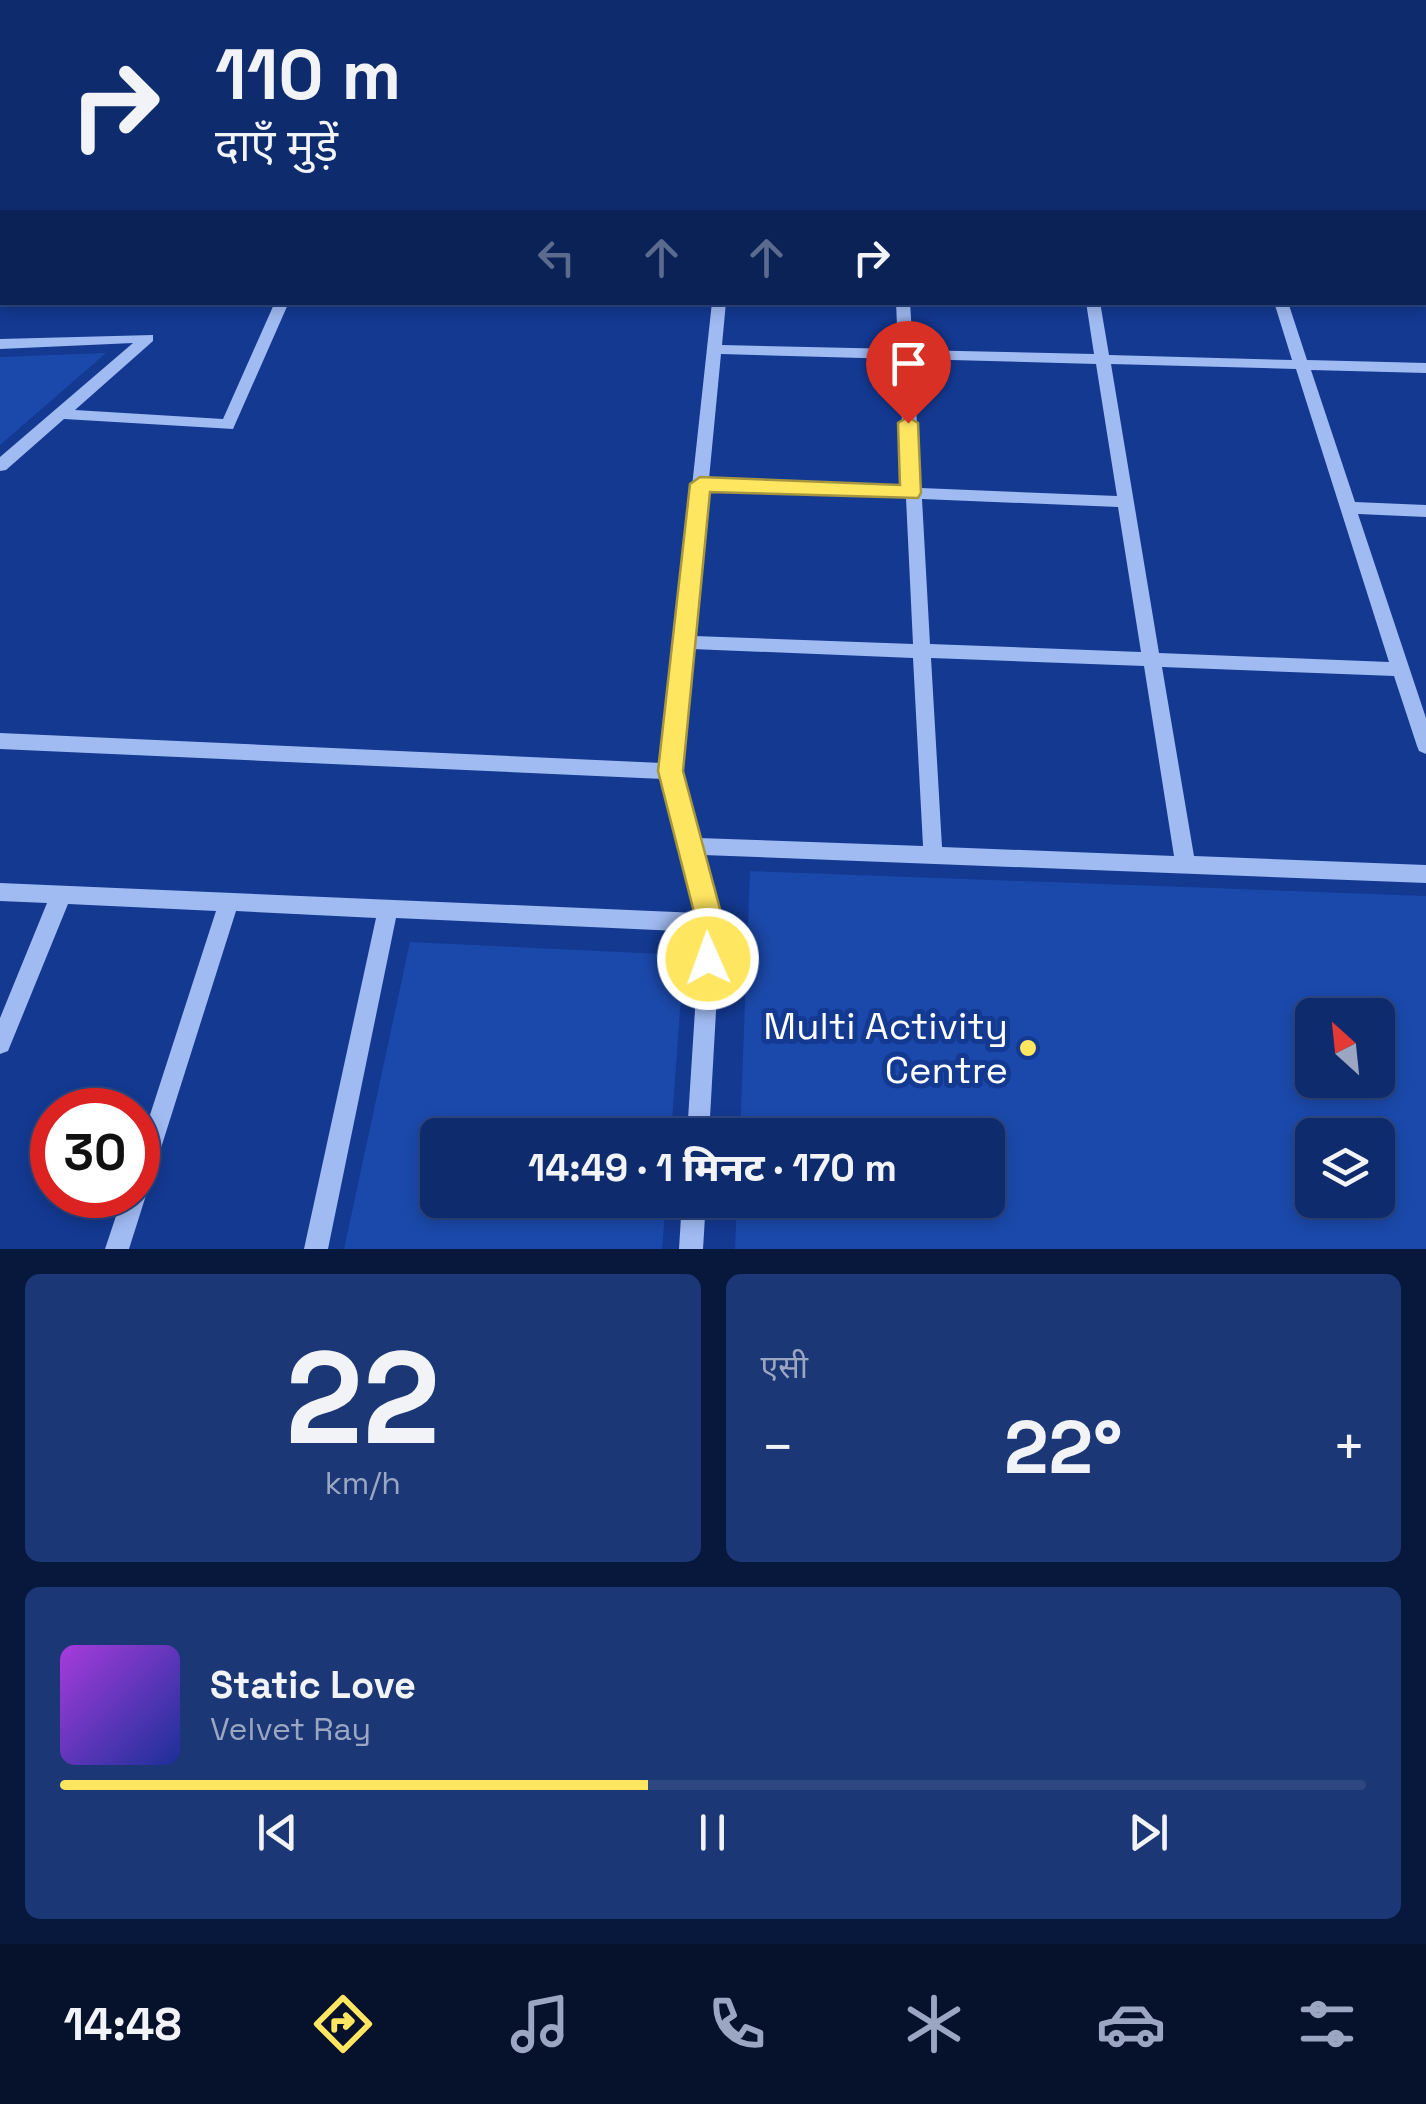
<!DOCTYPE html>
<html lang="hi">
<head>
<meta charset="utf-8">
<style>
	body { margin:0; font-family:"Space Grotesk","Noto Sans Devanagari",sans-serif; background:#1c3775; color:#f1f3f6; height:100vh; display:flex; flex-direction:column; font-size:38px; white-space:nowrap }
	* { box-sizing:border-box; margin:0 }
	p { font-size:32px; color:#9ba7c2 }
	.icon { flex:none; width:55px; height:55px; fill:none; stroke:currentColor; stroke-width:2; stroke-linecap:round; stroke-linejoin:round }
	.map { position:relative; height:1249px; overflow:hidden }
	.details { display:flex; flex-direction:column; gap:25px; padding:25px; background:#08183c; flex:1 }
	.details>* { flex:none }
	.hud { position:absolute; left:0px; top:0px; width:1428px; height:305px; box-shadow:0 5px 15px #0003,0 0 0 2px #2e4780; background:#0e2b6d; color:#f1f3f6; overflow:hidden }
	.needle { width:65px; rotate:333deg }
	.buttons { position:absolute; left:1295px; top:998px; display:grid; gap:20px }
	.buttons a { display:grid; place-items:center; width:100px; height:100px; border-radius:15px; background:#0e2b6d; box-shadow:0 5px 15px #0003,0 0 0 2px #2e4780; font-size:50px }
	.speed { position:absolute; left:30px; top:1088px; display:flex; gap:20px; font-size:50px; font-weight:700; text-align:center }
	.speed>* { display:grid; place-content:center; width:130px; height:130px; border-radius:50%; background:#0e2b6d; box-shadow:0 5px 15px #0003,0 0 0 2px #2e4780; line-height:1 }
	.speed .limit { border:15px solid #d22; background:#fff; color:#111 }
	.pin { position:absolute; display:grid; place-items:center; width:85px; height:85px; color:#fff; margin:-102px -42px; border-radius:50% 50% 50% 0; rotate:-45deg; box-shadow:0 0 10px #0007 }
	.pin .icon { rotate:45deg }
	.me { position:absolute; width:110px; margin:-55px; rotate:358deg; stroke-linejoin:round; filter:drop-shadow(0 0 8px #0008) }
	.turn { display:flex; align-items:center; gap:35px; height:210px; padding:0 50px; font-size:45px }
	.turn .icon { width:130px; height:130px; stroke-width:2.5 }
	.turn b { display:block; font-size:70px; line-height:85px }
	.lanes { display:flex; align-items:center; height:95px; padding:0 50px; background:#0003; justify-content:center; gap:50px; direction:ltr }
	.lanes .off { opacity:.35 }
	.big { font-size:75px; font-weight:800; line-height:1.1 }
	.details .widget { flex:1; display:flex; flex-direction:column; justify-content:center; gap:15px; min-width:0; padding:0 35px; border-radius:15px; background:#1c3775 }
	.details .dial { align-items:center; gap:0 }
	.dial b { font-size:130px; line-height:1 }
	.song { display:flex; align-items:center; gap:30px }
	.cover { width:120px; height:120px; border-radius:15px; background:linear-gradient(135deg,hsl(280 70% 55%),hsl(230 70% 35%)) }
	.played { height:10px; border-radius:5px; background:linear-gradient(90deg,#ffe661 45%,#2e4780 45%) }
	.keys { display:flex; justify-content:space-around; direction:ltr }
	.heat { display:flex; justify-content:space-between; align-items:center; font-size:55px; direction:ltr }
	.details .tiles { flex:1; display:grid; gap:25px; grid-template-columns:1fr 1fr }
	.widget:last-child { grid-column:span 2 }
	.trip { position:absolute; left:420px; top:1118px; width:585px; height:100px; border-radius:15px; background:#0e2b6d; box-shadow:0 5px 15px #0003,0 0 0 2px #2e4780; font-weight:800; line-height:100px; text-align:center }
	.tabs { display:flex; height:160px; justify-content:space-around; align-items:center; background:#06112c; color:#9ba7c2 }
	.tabs .icon { width:70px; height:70px }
	.tabs .active { color:#ffe661 }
	.tabs b { font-size:45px; color:#f1f3f6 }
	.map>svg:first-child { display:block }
	.green { fill:#1b49ab; fill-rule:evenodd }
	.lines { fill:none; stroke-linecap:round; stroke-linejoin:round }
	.minor { fill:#a0baf2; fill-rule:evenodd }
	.route { fill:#ffe661; stroke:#a6963f; stroke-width:2.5 }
	.poi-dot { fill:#ffe661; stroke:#133991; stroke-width:4 }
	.labels { text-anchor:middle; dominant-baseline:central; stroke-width:10; stroke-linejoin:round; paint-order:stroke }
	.near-poi-label { font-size:38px; fill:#fff; stroke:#133991; text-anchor:end }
</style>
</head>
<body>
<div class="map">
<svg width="1426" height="1249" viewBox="0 0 1426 1249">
	<rect width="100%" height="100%" fill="#133991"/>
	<g class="green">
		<path d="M106 353 0 445V357Z"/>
		<path d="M750 871 1426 896V1249H735L737 1200H988V1135H740ZM1312 1015H1378V1080H1312ZM1312 1135H1378V1200H1312Z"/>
		<path d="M410 942 684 955 671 1135H438V1200H666L662 1249H344Z"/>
	</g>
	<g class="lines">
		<g class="minor">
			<path d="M48 0H67L65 2H47Z"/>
			<rect x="838" y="0" width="10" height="2"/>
			<path d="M1276 0H1287L1288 2H1277Z"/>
			<path d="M1332 0H1343L1344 2H1333Z"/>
			<path d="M1425 107 1426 108V116L1425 115Z"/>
			<rect x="1425" y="159" width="1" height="8"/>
			<rect x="0" y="168" width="2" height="8"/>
			<rect x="0" y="206" width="2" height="8"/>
			<rect x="1425" y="268" width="1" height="8"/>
			<path d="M275 302H289L233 429 64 419 6 470 0 471V457L133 343 0 349V339L153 335V341L75 410 223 419Z"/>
			<path d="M712 302H726L722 345 898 349 896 302H910L913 350 1094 354 1086 302H1100L1109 355 1292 360 1274 302H1288L1307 360 1426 363V373L1311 370 1355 502 1426 505V517L1358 514 1426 718V754L1419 751 1417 746 1394 676 1162 667 1194 856 1426 865V883L703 855 721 923 709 1135H687L700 932 396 918 328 1249H304L376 918 236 911 129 1249H105L123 1195H138V1152L216 911 68 904 8 1051 0 1054V1018L47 903 0 901V883L698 913 663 779 0 749V733L662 763ZM721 354 899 359 905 487 709 479ZM913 359 1096 364 1117 496 921 488ZM1111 364 1296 369 1389 662 1159 653ZM708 490 906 498 913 644 694 636ZM922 499 1118 507 1141 652 930 644ZM692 649 913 658 923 846 698 838 681 771ZM931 658 1144 666 1174 856 942 847Z"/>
			<path d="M682 1200H706L703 1249H679Z"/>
		</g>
	</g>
	<path class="route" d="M908 417 918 423 921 493 918 498 710 492 683 771 724 924 718 968 708 971 699 968 695 959 697 924 658 771 690 484 700 477 900 485 898 423Z"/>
	<circle class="poi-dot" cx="1028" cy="1048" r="10"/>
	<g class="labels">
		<g class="near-poi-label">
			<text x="1008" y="1026">Multi Activity<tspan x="1008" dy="44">Centre</tspan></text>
		</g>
	</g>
</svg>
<div class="buttons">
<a><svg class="needle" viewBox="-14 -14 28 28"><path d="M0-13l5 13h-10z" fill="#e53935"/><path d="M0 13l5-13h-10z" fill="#9ba7c2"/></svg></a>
<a><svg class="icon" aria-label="layers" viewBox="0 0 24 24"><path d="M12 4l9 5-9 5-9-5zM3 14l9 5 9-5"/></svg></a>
</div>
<div class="speed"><div class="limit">30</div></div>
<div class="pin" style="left:908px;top:423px;background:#d93025"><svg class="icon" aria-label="arrive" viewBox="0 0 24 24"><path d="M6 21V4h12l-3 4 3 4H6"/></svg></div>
<svg class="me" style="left:708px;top:959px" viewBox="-20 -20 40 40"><circle r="17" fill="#ffe661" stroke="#fff" stroke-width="3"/><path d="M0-11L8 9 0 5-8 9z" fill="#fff"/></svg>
<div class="trip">14:49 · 1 मिनट · 170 m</div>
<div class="hud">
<div class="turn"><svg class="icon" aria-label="right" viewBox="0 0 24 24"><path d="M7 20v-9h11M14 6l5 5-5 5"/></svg><div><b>110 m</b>दाएँ मुड़ें</div></div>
<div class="lanes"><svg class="icon off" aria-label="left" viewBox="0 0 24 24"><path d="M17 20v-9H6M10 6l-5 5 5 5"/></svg><svg class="icon off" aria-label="ahead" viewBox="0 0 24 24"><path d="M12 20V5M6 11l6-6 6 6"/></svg><svg class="icon off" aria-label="ahead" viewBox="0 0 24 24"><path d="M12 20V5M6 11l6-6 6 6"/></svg><svg class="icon" aria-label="right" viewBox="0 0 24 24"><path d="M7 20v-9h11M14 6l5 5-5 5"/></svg></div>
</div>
</div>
<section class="details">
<div class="tiles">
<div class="widget dial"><b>22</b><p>km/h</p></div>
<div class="widget"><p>एसी</p>
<div class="heat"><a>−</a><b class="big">22°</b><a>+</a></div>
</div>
<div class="widget">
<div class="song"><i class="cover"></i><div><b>Static Love</b><p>Velvet Ray</p></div></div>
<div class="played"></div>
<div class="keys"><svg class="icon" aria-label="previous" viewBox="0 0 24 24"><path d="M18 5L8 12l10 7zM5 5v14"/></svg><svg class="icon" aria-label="pause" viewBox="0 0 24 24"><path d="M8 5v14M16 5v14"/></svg><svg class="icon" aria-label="next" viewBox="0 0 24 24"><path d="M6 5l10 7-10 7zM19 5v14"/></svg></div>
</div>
</div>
</section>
<nav class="tabs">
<b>14:48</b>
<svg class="icon active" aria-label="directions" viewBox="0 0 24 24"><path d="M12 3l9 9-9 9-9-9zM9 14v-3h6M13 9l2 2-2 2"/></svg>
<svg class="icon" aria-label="music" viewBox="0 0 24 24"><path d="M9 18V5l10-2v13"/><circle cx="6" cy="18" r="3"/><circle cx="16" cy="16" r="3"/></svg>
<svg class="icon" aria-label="phone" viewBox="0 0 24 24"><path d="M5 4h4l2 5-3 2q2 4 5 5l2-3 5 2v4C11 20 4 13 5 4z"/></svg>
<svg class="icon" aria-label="climate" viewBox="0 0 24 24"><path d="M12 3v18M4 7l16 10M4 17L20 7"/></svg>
<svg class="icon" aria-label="car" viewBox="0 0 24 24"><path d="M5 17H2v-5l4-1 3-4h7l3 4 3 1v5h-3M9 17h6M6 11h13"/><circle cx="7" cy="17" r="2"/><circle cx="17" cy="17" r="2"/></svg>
<svg class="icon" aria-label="filters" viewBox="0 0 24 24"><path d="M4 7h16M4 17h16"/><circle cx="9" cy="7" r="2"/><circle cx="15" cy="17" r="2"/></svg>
</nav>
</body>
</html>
